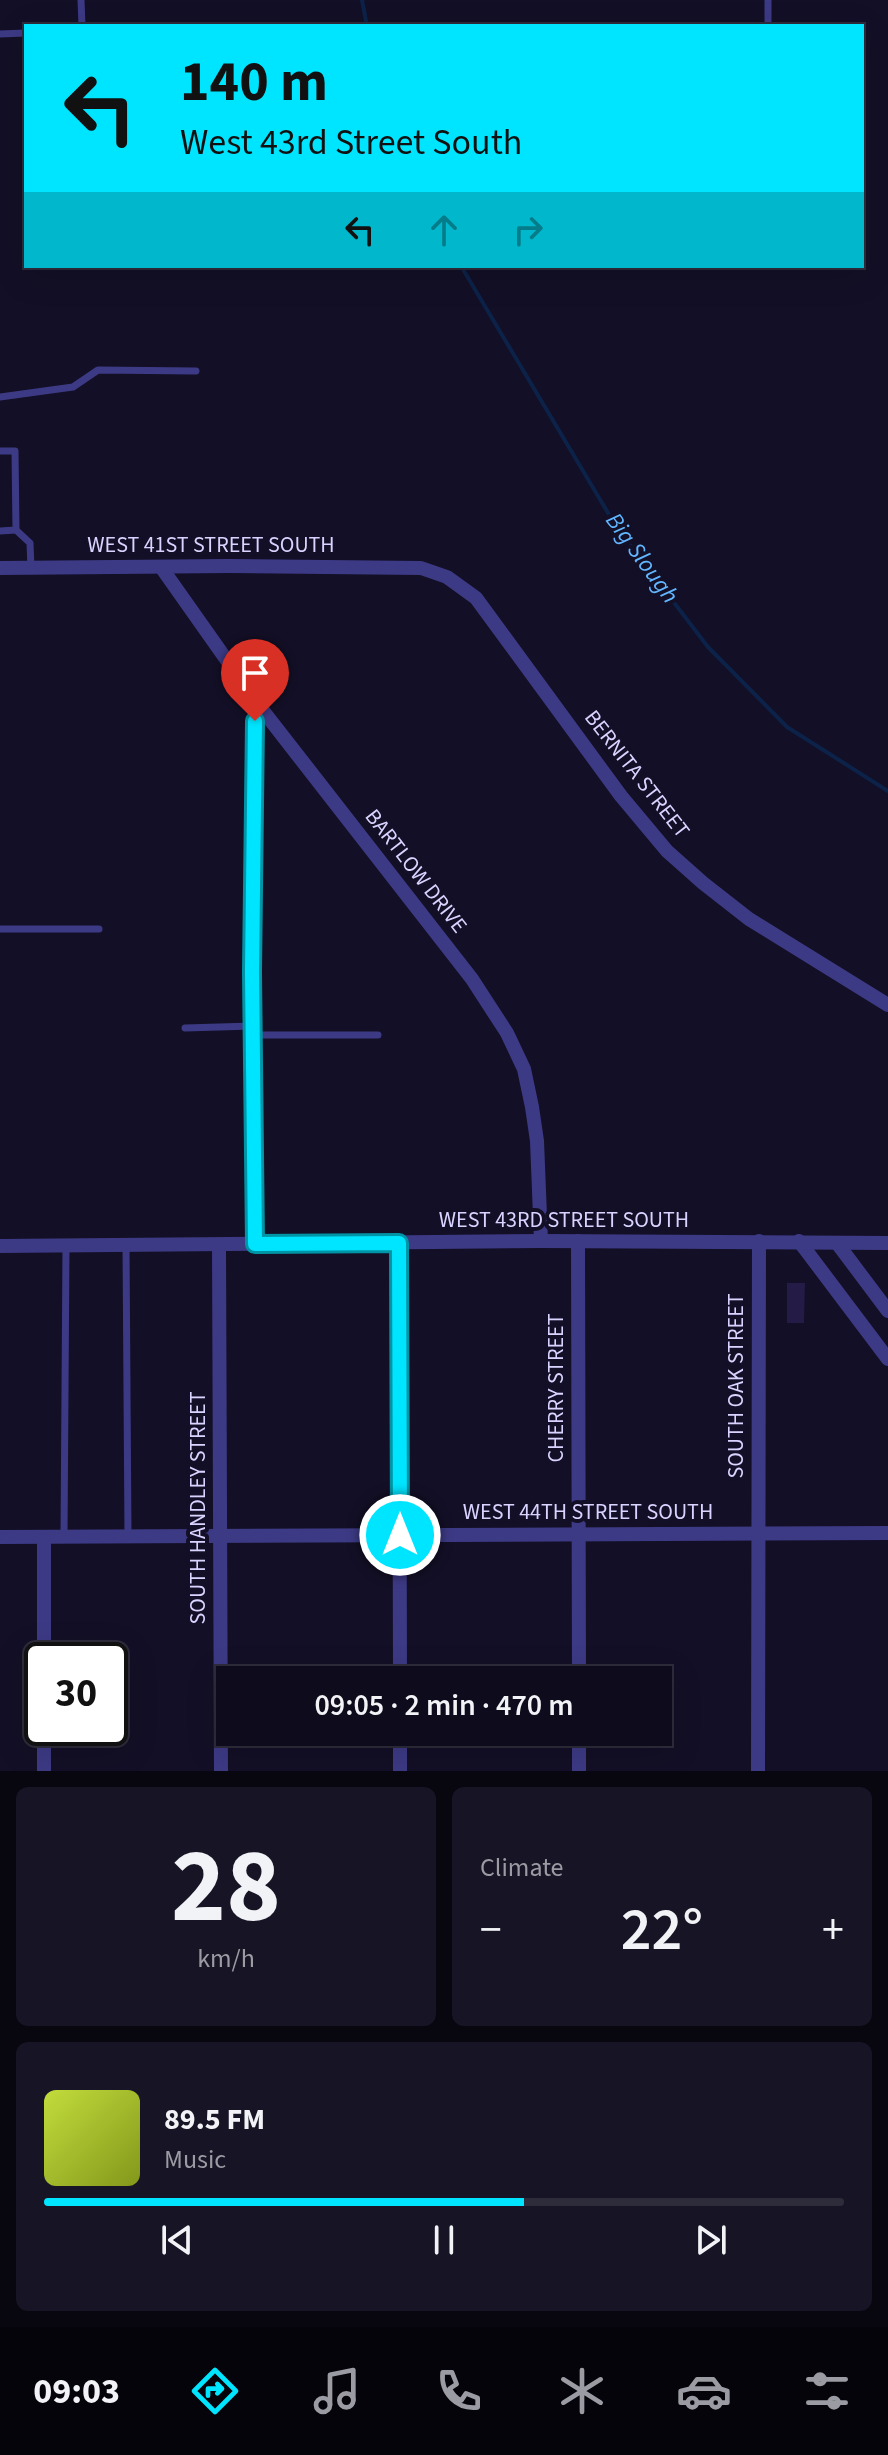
<!DOCTYPE html>
<html lang="en">
<head>
<meta charset="utf-8">
<style>
	body { margin:0; font-family:"Source Sans 3",sans-serif; background:#171425; color:#f1f3f6; height:100vh; display:flex; flex-direction:column; font-size:30px; white-space:nowrap }
	* { box-sizing:border-box; margin:0 }
	p { font-size:26px; color:#9b9ba3 }
	.icon { flex:none; width:44px; height:44px; fill:none; stroke:currentColor; stroke-width:2; stroke-linecap:round; stroke-linejoin:round }
	.map { position:relative; height:1771px; overflow:hidden }
	.panel { display:flex; flex-direction:column; gap:16px; padding:16px; background:#08060f; flex:1 }
	.panel>* { flex:none }
	.top-card { position:absolute; left:24px; top:24px; width:840px; height:244px; border-radius:0px; box-shadow:0 8px 32px #0002,0 0 0 2px #2e2b3b; background:#00e5ff; color:#111; overflow:hidden }
	.speed { position:absolute; left:24px; top:1642px; display:flex; gap:16px; font-size:40px; font-weight:700; text-align:center }
	.speed>* { display:grid; place-content:center; width:104px; height:104px; border-radius:50%; background:#0e0b1c; box-shadow:0 8px 32px #0002,0 0 0 2px #2e2b3b; line-height:1 }
	.speed .limit { border:4px solid #111; border-radius:12px; background:#fff; color:#111 }
	.pin { position:absolute; display:grid; place-items:center; width:68px; height:68px; color:#fff; margin:-82px -34px; border-radius:50% 50% 50% 0; rotate:-45deg; box-shadow:0 0 8px #0007 }
	.pin .icon { rotate:45deg }
	.me { position:absolute; width:88px; margin:-44px; rotate:0deg; stroke-linejoin:round; filter:drop-shadow(0 0 6px #0008) }
	.turn { display:flex; align-items:center; gap:28px; height:168px; padding:0 24px; font-size:36px }
	.turn .icon { width:104px; height:104px; stroke-width:2.5 }
	.turn b { display:block; font-size:56px; line-height:68px }
	.lanes { display:flex; align-items:center; height:76px; padding:0 24px; background:#0003; justify-content:center; gap:40px; direction:ltr }
	.lanes .off { opacity:.35 }
	.big { font-size:60px; font-weight:600; line-height:1.1 }
	.panel .tile { flex:1; display:flex; flex-direction:column; justify-content:center; gap:12px; min-width:0; padding:0 28px; border-radius:12px; background:#171425 }
	.panel .dial { align-items:center; gap:0 }
	.dial b { font-size:104px; line-height:1 }
	.song { display:flex; align-items:center; gap:24px }
	.cover { width:96px; height:96px; border-radius:12px; background:linear-gradient(135deg,hsl(70 70% 55%),hsl(70 70% 35%)) }
	.played { height:8px; border-radius:4px; background:linear-gradient(90deg,#00e5ff 60%,#2e2b3b 60%) }
	.keys { display:flex; justify-content:space-around; direction:ltr }
	.heat { display:flex; justify-content:space-between; align-items:center; font-size:44px; direction:ltr }
	.panel .tiles { flex:1; display:grid; gap:16px; grid-template-columns:1fr 1fr }
	.tile:last-child { grid-column:span 2 }
	.trip { position:absolute; left:216px; top:1666px; width:456px; height:80px; border-radius:0px; background:#0e0b1c; box-shadow:0 8px 32px #0002,0 0 0 2px #2e2b3b; font-weight:600; line-height:80px; text-align:center }
	.tab-bar { display:flex; height:128px; justify-content:space-around; align-items:center; background:#06040b; color:#9b9ba3 }
	.tab-bar .icon { width:56px; height:56px }
	.tab-bar .on { color:#00e5ff }
	.tab-bar b { font-size:36px; color:#f1f3f6 }
	.map>svg:first-child { display:block }
	.lines { fill:none; stroke-linecap:round; stroke-linejoin:round }
	.stream { stroke:#0c2248; stroke-width:4 }
	.building { fill:#241b47 }
	.service { stroke:#3d3a85; stroke-width:7 }
	.minor { stroke:#3d3a85; stroke-width:14 }
	.route-casing { stroke:#0095a6; stroke-width:20 }
	.route { stroke:#00e5ff; stroke-width:14 }
	.labels { text-anchor:middle; dominant-baseline:central; stroke-width:8; stroke-linejoin:round; paint-order:stroke }
	.street-label { font-size:22px; fill:#d9d4ff; stroke:#130f26 }
	.water-label { font-size:24px; font-style:italic; fill:#62b6ff; stroke:#130f26 }
</style>
</head>
<body>
<div class="map">
<svg width="888" height="1771" viewBox="0 0 888 1771">
	<rect width="100%" height="100%" fill="#130f26"/>
	<g class="lines">
		<g class="stream">
			<path d="M362 0 367 26"/>
			<path d="M461 266 617 528 708 647 787 727 888 791"/>
		</g>
	</g>
	<path class="building" d="M787 1283H805L804 1323H787Z"/>
	<g class="lines">
		<g class="service">
			<path d="M81 0 82 26"/>
			<path d="M768 0V26"/>
			<path d="M0 34 26 33"/>
			<path d="M0 397 73 387 98 370 196 371"/>
			<path d="M0 451H15L16 530 0 531"/>
			<path d="M16 530 30 543 31 568"/>
			<path d="M0 929H99"/>
			<path d="M185 1028 253 1026"/>
			<path d="M253 1035H378"/>
			<path d="M126 1245 128 1537"/>
			<path d="M64 1536 66 1246"/>
		</g>
		<g class="minor">
			<path d="M161 567 257 703 472 979 507 1033 524 1069 532 1107 537 1141 541 1241"/>
			<path d="M0 568 229 566 421 568 447 577 476 598 621 796 667 851 703 883 749 919 888 1005"/>
			<path d="M578 1241 579 1680"/>
			<path d="M799 1241 888 1359"/>
			<path d="M399 1243 400 1680"/>
			<path d="M837 1243 888 1311"/>
			<path d="M255 1244 252 956 253 751 257 703"/>
			<path d="M219 1245 221 1771"/>
			<path d="M0 1246 541 1241 888 1243"/>
			<path d="M0 1537 888 1533"/>
			<path d="M44 1537V1660"/>
			<path d="M44 1728V1771"/>
			<path d="M400 1732V1771"/>
			<path d="M579 1732V1771"/>
			<path d="M758 1771 759 1241"/>
		</g>
	</g>
	<g class="lines">
		<defs>
			<path id="route" d="M255 721 252 972 255 1244 399 1243 400 1535"/>
		</defs>
		<use href="#route" class="route-casing"/>
		<use href="#route" class="route"/>
	</g>
	<g class="labels">
		<g class="street-label">
			<text x="211" y="545">WEST 41ST STREET SOUTH</text>
			<text transform="translate(637 774) rotate(52)">BERNITA STREET</text>
			<text transform="translate(416 871) rotate(52)">BARTLOW DRIVE</text>
			<text x="564" y="1220">WEST 43RD STREET SOUTH</text>
			<text transform="translate(736 1386) rotate(-90)">SOUTH OAK STREET</text>
			<text transform="translate(556 1388) rotate(-90)">CHERRY STREET</text>
			<text transform="translate(198 1508) rotate(-90)">SOUTH HANDLEY STREET</text>
			<text x="588" y="1512">WEST 44TH STREET SOUTH</text>
		</g>
		<g class="water-label">
			<text transform="translate(642 558) rotate(54)">Big Slough</text>
		</g>
	</g>
</svg>
<div class="speed"><div class="limit">30</div></div>
<div class="pin" style="left:255px;top:721px;background:#d93025"><svg class="icon" aria-label="arrive" viewBox="0 0 24 24"><path d="M6 21V4h12l-3 4 3 4H6"/></svg></div>
<svg class="me" style="left:400px;top:1535px" viewBox="-20 -20 40 40"><circle r="17" fill="#00e5ff" stroke="#fff" stroke-width="3"/><path d="M0-11L8 9 0 5-8 9z" fill="#fff"/></svg>
<div class="trip">09:05 · 2 min · 470 m</div>
<div class="top-card">
<div class="turn"><svg class="icon" aria-label="left" viewBox="0 0 24 24"><path d="M17 20v-9H6M10 6l-5 5 5 5"/></svg><div><b>140 m</b>West 43rd Street South</div></div>
<div class="lanes"><svg class="icon" aria-label="left" viewBox="0 0 24 24"><path d="M17 20v-9H6M10 6l-5 5 5 5"/></svg><svg class="icon off" aria-label="ahead" viewBox="0 0 24 24"><path d="M12 20V5M6 11l6-6 6 6"/></svg><svg class="icon off" aria-label="right" viewBox="0 0 24 24"><path d="M7 20v-9h11M14 6l5 5-5 5"/></svg></div>
</div>
</div>
<section class="panel">
<div class="tiles">
<div class="tile dial"><b>28</b><p>km/h</p></div>
<div class="tile"><p>Climate</p>
<div class="heat"><a>−</a><b class="big">22°</b><a>+</a></div>
</div>
<div class="tile">
<div class="song"><i class="cover"></i><div><b>89.5 FM</b><p>Music</p></div></div>
<div class="played"></div>
<div class="keys"><svg class="icon" aria-label="previous" viewBox="0 0 24 24"><path d="M18 5L8 12l10 7zM5 5v14"/></svg><svg class="icon" aria-label="pause" viewBox="0 0 24 24"><path d="M8 5v14M16 5v14"/></svg><svg class="icon" aria-label="next" viewBox="0 0 24 24"><path d="M6 5l10 7-10 7zM19 5v14"/></svg></div>
</div>
</div>
</section>
<nav class="tab-bar">
<b>09:03</b>
<svg class="icon on" aria-label="directions" viewBox="0 0 24 24"><path d="M12 3l9 9-9 9-9-9zM9 14v-3h6M13 9l2 2-2 2"/></svg>
<svg class="icon" aria-label="music" viewBox="0 0 24 24"><path d="M9 18V5l10-2v13"/><circle cx="6" cy="18" r="3"/><circle cx="16" cy="16" r="3"/></svg>
<svg class="icon" aria-label="phone" viewBox="0 0 24 24"><path d="M5 4h4l2 5-3 2q2 4 5 5l2-3 5 2v4C11 20 4 13 5 4z"/></svg>
<svg class="icon" aria-label="climate" viewBox="0 0 24 24"><path d="M12 3v18M4 7l16 10M4 17L20 7"/></svg>
<svg class="icon" aria-label="car" viewBox="0 0 24 24"><path d="M5 17H2v-5l4-1 3-4h7l3 4 3 1v5h-3M9 17h6M6 11h13"/><circle cx="7" cy="17" r="2"/><circle cx="17" cy="17" r="2"/></svg>
<svg class="icon" aria-label="filters" viewBox="0 0 24 24"><path d="M4 7h16M4 17h16"/><circle cx="9" cy="7" r="2"/><circle cx="15" cy="17" r="2"/></svg>
</nav>
</body>
</html>
